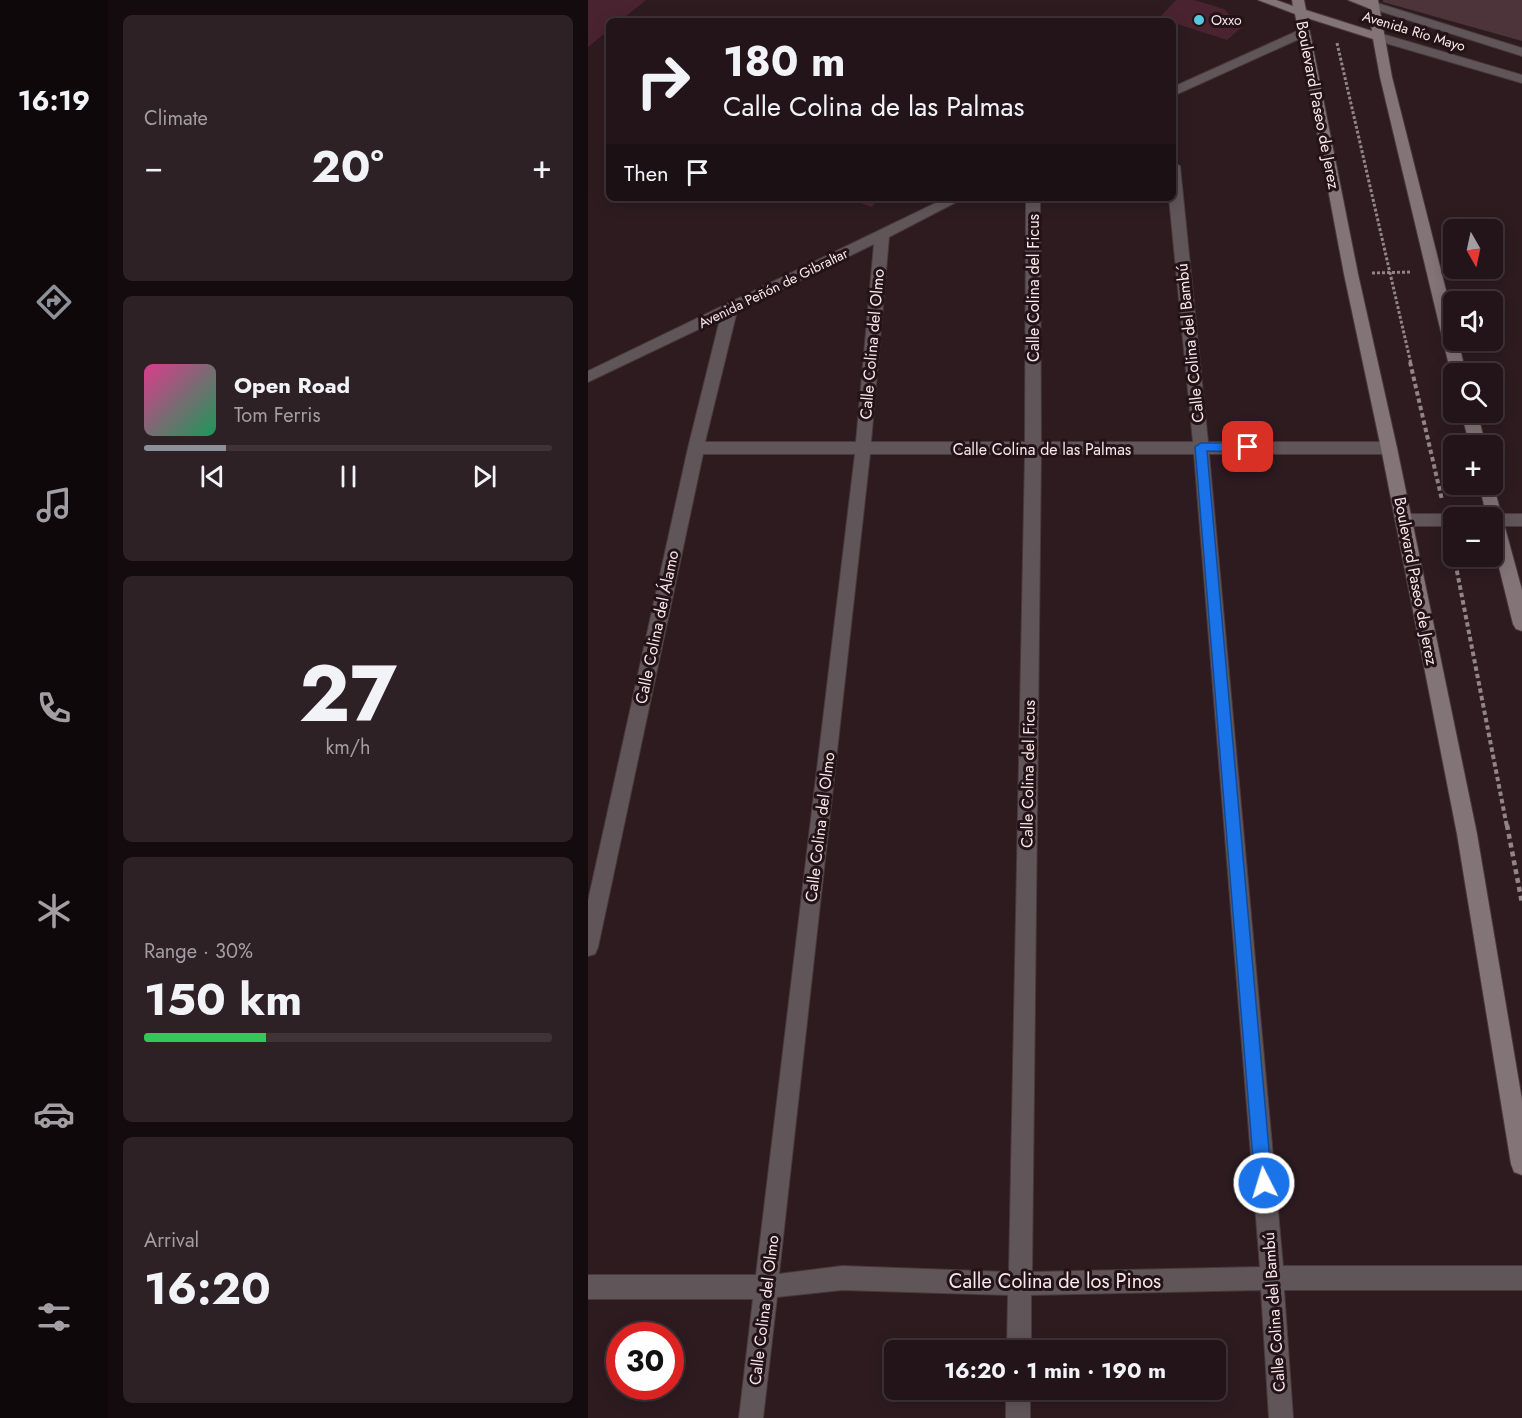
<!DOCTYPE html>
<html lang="en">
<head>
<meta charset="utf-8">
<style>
	body { margin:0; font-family:Jost,sans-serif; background:#2e2125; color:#f1f3f6; height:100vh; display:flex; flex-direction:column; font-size:22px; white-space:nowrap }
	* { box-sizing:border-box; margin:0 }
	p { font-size:20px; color:#a29ea2 }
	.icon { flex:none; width:33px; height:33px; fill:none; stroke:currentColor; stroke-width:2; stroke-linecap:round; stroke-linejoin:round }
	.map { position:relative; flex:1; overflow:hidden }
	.panel { display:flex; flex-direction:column; gap:15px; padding:15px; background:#130b0d; width:480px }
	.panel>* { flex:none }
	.guide { position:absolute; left:18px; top:18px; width:570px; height:183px; border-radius:9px; box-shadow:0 3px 15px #0003,0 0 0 2px #3f3337; background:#221418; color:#f1f3f6; overflow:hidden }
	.needle { width:39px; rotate:171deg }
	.buttons { position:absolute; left:855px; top:219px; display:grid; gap:12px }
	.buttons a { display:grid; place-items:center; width:60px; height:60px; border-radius:9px; background:#221418; box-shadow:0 3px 15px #0003,0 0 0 2px #3f3337; font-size:30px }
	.speed { position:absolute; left:18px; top:1322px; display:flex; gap:12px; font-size:30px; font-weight:700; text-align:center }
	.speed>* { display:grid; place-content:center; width:78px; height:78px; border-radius:50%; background:#221418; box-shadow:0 3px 15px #0003,0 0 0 2px #3f3337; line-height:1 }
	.speed .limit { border:9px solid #d22; background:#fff; color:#111 }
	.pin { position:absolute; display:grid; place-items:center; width:51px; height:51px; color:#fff; margin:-26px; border-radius:12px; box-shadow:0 3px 9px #0006 }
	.me { position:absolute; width:66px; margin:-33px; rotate:355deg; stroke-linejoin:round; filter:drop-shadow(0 0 4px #0008) }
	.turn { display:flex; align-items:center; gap:21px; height:126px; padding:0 18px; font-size:27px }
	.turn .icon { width:78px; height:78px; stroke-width:2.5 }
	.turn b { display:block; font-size:42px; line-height:51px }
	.then { display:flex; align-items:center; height:57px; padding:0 18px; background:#0003; gap:12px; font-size:22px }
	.big { font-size:45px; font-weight:700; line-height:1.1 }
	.panel .card { flex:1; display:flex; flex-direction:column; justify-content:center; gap:9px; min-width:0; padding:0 21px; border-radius:9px; background:#2e2125 }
	.panel .dial { align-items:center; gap:0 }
	.dial b { font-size:78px; line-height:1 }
	.song { display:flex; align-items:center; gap:18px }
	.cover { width:72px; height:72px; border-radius:9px; background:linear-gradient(135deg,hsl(330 70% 55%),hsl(150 70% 35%)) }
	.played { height:6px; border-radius:3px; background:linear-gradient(90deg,#8c9099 20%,#3f3337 20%) }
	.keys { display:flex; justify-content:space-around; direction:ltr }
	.heat { display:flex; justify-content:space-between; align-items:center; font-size:33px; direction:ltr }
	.charge { height:9px; border-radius:4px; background:linear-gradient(90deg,#34c759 30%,#3f3337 0) }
	.trip { position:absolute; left:296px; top:1340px; width:342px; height:60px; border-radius:9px; background:#221418; box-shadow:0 3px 15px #0003,0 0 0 2px #3f3337; font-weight:700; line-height:60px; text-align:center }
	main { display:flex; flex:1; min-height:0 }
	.tabs { display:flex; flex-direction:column; width:108px; justify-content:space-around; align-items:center; background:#0e080a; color:#a29ea2 }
	.tabs .icon { width:42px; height:42px }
	.tabs .active { color:#8c9099 }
	.tabs b { font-size:27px; color:#f1f3f6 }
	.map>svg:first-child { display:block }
	.green { fill:#4d343b }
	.building { fill:#4a2330 }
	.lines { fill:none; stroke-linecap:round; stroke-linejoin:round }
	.street-casing { stroke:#49383d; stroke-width:2 }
	.secondary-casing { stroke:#49383d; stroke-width:2 }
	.path-far2 { stroke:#938488; stroke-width:3; stroke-dasharray:3 2; stroke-linecap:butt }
	.path-far1 { stroke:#938488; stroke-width:4; stroke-dasharray:4.5 3; stroke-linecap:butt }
	.path { stroke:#938488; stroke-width:4.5; stroke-dasharray:5 4; stroke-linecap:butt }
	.street { fill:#605659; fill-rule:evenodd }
	.secondary { fill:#837478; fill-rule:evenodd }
	.route { fill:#1a73e8; stroke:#114b97; stroke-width:1.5 }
	.poi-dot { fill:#54cade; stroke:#231217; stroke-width:2 }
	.labels { text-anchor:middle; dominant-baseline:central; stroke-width:6; stroke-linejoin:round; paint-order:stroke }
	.far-poi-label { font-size:14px; fill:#f6e9ec; stroke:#231217; text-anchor:start }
	.far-street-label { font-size:14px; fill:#f6e9ec; stroke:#231217 }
	.street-label { font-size:16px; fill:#f6e9ec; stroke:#231217 }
	.near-street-label { font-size:20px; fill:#f6e9ec; stroke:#231217 }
</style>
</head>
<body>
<main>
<nav class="tabs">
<b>16:19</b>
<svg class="icon active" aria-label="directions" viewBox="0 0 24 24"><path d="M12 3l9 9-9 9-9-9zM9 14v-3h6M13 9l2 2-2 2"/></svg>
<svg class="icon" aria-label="music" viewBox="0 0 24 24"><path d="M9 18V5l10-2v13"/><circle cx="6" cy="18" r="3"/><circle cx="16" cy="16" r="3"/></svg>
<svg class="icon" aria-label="phone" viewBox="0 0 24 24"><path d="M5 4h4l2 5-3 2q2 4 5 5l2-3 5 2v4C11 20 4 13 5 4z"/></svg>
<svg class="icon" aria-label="climate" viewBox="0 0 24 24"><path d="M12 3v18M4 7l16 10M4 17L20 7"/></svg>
<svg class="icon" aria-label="car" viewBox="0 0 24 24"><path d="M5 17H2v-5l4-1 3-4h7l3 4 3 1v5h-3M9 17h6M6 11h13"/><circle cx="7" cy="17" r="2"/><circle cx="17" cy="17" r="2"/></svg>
<svg class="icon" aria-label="filters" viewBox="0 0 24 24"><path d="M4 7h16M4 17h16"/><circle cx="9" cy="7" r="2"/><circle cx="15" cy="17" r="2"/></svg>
</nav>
<section class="panel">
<div class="card"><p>Climate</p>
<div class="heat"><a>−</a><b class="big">20°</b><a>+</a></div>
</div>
<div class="card">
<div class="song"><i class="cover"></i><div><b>Open Road</b><p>Tom Ferris</p></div></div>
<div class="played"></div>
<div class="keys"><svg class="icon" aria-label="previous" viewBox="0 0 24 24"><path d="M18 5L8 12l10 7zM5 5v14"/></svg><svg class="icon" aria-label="pause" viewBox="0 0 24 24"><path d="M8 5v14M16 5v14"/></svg><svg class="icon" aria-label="next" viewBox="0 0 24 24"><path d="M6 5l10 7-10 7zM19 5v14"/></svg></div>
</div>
<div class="card dial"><b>27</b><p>km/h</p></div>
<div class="card"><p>Range · 30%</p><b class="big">150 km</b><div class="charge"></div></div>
<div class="card"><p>Arrival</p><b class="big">16:20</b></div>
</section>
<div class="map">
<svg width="934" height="1418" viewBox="0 0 934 1418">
	<rect width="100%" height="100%" fill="#2d1b20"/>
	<path class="green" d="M795 0H934V41L795 2Z"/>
	<g class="building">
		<path d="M0 0H58L32 21H21V30L0 47Z"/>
		<path d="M588 0H606L636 9 654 27 639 40 571 18Z"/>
		<path d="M256 198H291L284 207Z"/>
	</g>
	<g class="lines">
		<defs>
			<g id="street">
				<path d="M786 2 934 48V56L782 8V4Z"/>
				<path d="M716 28 720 29V35L585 96V87Z"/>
				<path d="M791 33 934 75V83L787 40 785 37Z"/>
				<path d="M585 162 592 166 620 442H801L807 444 809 448 807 452 801 454H621L695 1266H934V1290H696L705 1418H681L673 1290 443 1295V1350H419L420 1295 254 1290 189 1297 175 1418H151L165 1299H0V1275H168L267 454H115L10 947 7 954 0 956V901L100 448 132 319 0 382V371L358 198H376L301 237 283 442H437L438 198H452L453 442H605L581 198H585ZM286 244 268 442H117L149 311ZM282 454H437L421 1272 254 1266 191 1274ZM453 454H606L672 1267 444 1272Z"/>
				<path d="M815 514H866L873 518H866V526H815L809 524 807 520 809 516Z"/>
				<path d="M904 514H934V526H904V518H897Z"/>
				<rect x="418" y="1389" width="24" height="29"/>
			</g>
			<g id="secondary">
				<path d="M670 0H688L705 6 704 0H716L718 10 784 31 780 8 760 0H790L804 77 866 322V340H870L878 374H866V377L863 374 792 77 785 39 719 18 770 274 809 448 889 834 934 1100V1175L926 1172 923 1164 869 834 793 448 756 274 707 14Z"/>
				<path d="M873 412H889L898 446H882Z"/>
				<path d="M904 480 934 590V631L928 629 925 624 904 539V518H899L891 484H904Z"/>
			</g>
		</defs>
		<use href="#street" class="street-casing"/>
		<use href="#secondary" class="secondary-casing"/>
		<g class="path-far2">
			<path d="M749 43 823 364"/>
			<path d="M784 273 824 272"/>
		</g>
		<g class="path-far1">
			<path d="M822 362 854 500"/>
			<path d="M863 540 866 555"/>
			<path d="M866 556 919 827"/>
		</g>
		<path class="path" d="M919 825 934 903"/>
		<use href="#street" class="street"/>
		<use href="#secondary" class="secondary"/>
	</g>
	<path class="route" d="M613 443H660L666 447 660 452 619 451 684 1183 682 1189 676 1192 670 1189 667 1183 607 447Z"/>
	<circle class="poi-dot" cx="611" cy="20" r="6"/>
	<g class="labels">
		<g class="far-poi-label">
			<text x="623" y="20">Oxxo</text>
		</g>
		<g class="far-street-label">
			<text transform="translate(826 31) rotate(17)">Avenida Río Mayo</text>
			<text transform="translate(185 288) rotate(-26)">Avenida Peñón de Gibraltar</text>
		</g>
		<g class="street-label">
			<text transform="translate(730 105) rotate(79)">Boulevard Paseo de Jerez</text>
			<text transform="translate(445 288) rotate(-90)">Calle Colina del Ficus</text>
			<text transform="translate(602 343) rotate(-96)">Calle Colina del Bambú</text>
			<text transform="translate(284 344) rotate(-85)">Calle Colina del Olmo</text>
			<text x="454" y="449">Calle Colina de las Palmas</text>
			<text transform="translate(828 581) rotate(79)">Boulevard Paseo de Jerez</text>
			<text transform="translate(69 627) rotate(-78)">Calle Colina del Álamo</text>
			<text transform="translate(440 774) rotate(-89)">Calle Colina del Ficus</text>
			<text transform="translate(232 827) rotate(-83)">Calle Colina del Olmo</text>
			<text transform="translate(176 1310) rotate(-83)">Calle Colina del Olmo</text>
			<text transform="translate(686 1312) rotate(-94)">Calle Colina del Bambú</text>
		</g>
		<g class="near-street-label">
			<text x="467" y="1281">Calle Colina de los Pinos</text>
		</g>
	</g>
</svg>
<div class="buttons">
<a><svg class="needle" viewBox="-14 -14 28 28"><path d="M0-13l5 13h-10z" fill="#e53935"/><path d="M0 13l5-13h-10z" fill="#a29ea2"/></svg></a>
<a><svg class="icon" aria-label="sound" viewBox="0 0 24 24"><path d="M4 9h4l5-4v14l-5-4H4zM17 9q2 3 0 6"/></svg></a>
<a><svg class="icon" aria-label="search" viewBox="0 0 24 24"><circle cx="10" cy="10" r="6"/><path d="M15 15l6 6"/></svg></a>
<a>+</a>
<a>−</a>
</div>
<div class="speed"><div class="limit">30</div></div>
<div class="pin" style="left:660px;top:447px;background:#d93025"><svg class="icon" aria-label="arrive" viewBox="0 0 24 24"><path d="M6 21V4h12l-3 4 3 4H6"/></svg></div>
<svg class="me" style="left:676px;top:1183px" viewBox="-20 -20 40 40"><circle r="17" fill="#1a73e8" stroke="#fff" stroke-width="3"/><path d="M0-11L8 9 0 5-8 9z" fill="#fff"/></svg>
<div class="trip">16:20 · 1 min · 190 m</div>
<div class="guide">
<div class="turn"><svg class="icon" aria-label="right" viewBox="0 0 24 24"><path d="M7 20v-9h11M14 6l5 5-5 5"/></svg><div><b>180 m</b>Calle Colina de las Palmas</div></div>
<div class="then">Then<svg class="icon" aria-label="arrive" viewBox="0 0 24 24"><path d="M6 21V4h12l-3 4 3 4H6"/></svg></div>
</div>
</div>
</main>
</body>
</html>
